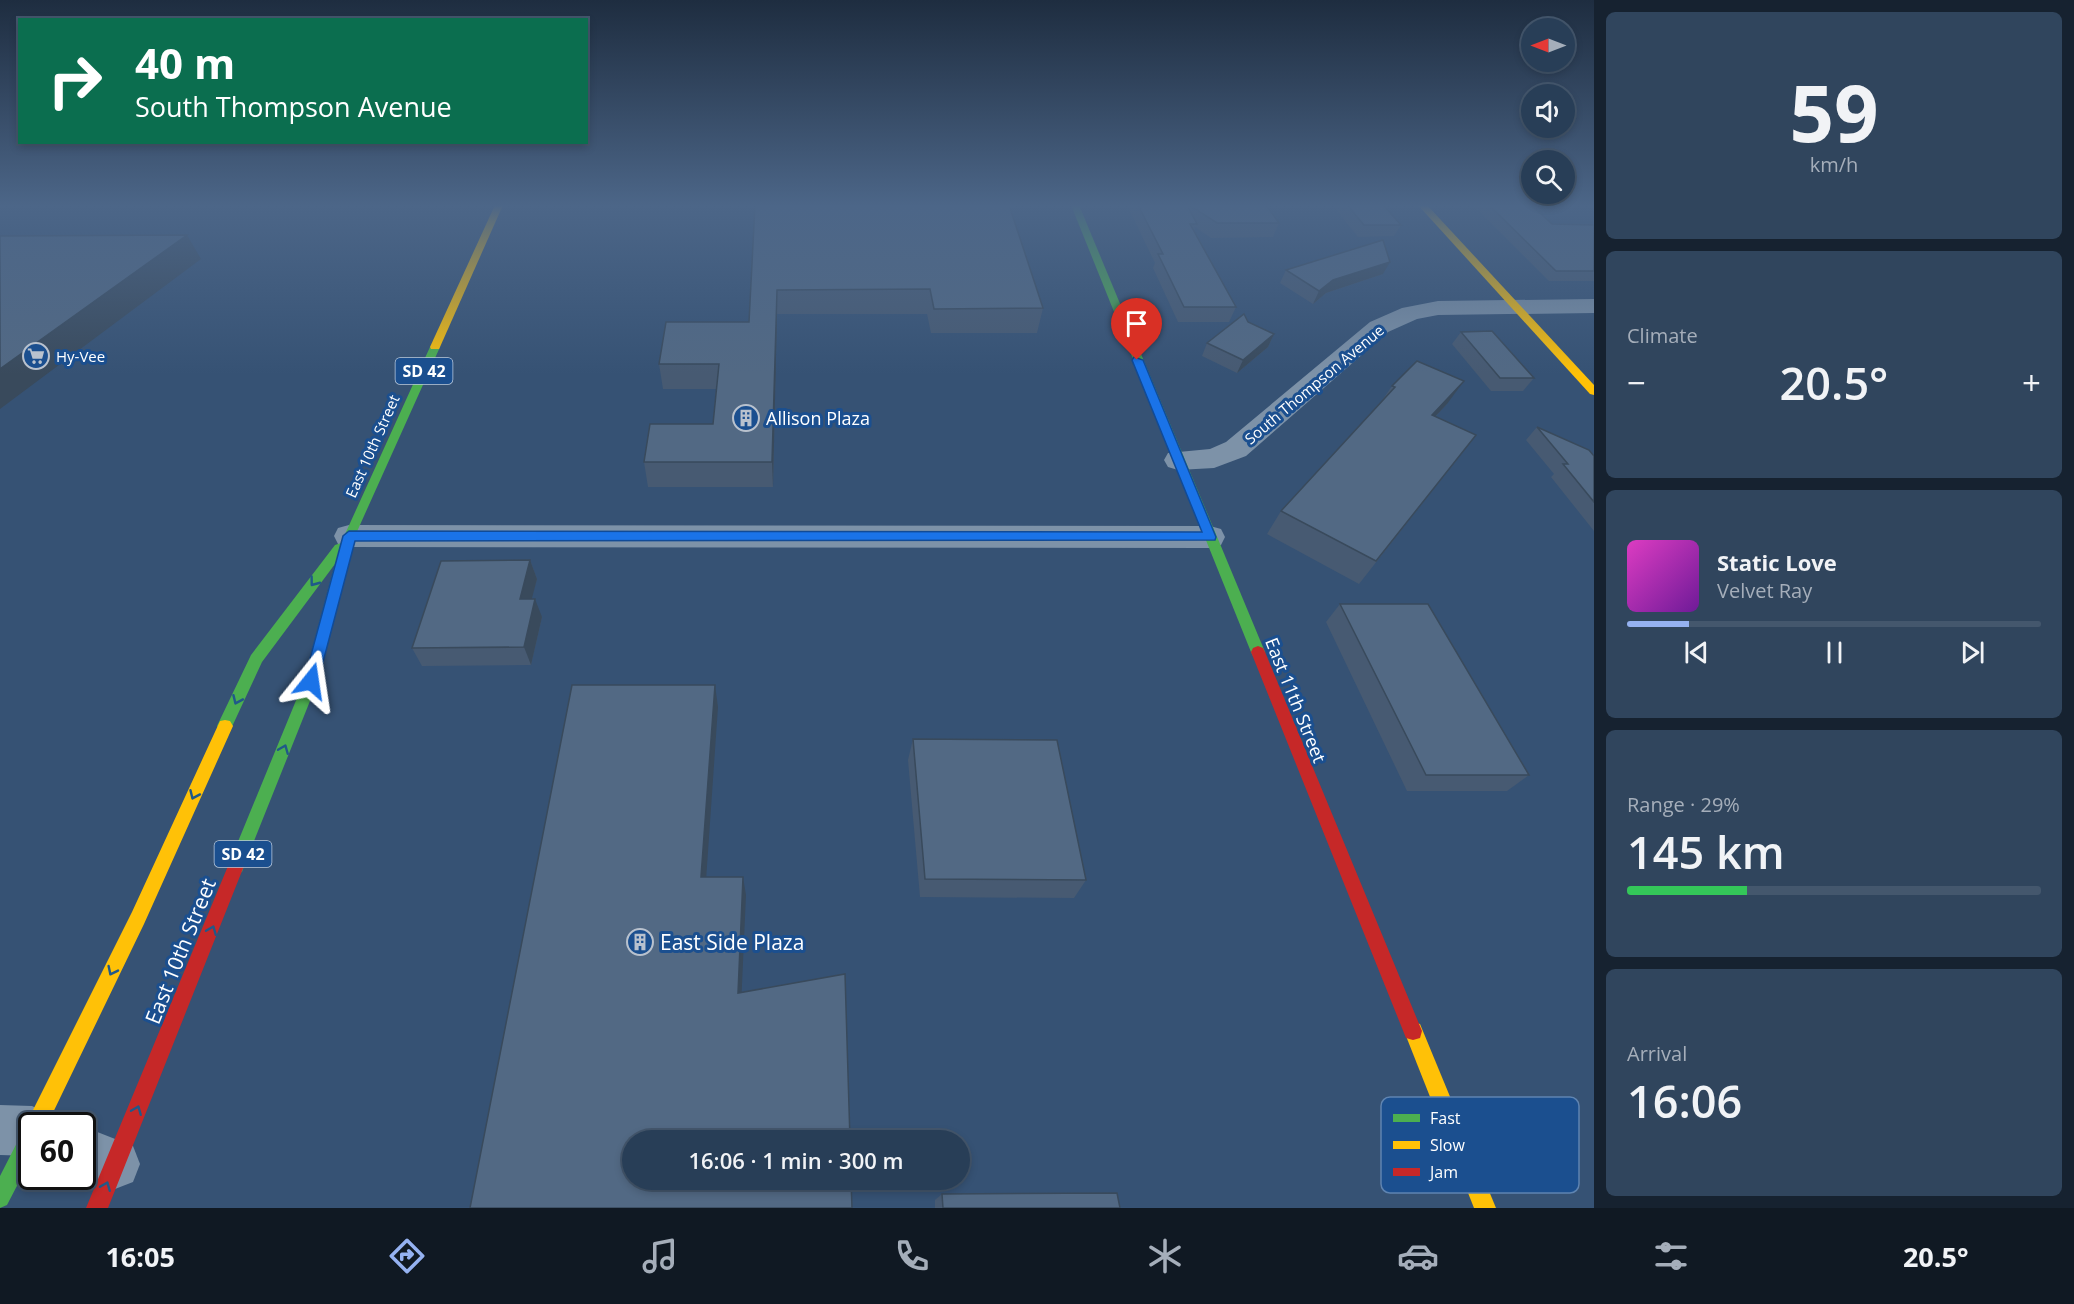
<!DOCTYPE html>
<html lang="en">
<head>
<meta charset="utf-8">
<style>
	body { margin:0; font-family:"Open Sans",sans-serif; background:#30455d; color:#f1f3f6; height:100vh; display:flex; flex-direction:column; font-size:22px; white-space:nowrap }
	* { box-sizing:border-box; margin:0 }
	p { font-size:20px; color:#a5aeba }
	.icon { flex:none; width:33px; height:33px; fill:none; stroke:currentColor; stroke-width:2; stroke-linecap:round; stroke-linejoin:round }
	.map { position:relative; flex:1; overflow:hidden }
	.drawer { display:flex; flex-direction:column; gap:12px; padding:12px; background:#162230; width:480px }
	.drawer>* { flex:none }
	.guide { position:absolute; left:18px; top:18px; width:570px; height:126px; border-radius:0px; box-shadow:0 3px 9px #0003,0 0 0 2px #44576d; background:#0b6e4f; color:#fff; overflow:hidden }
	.needle { width:39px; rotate:270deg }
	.fabs { position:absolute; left:1521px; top:18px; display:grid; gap:12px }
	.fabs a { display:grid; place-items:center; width:54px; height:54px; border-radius:50%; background:#283e57; box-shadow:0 3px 9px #0003,0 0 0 2px #44576d; font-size:30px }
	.speed { position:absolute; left:18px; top:1112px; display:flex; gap:12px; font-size:30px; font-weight:700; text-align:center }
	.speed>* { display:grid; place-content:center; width:78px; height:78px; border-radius:50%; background:#283e57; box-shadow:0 3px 9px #0003,0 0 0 2px #44576d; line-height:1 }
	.speed .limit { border:3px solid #111; border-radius:9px; background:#fff; color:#111 }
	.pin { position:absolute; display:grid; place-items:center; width:51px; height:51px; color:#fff; margin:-62px -26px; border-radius:50% 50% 50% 0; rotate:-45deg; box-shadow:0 0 6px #0007 }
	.pin .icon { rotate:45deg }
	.me { position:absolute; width:66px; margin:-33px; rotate:15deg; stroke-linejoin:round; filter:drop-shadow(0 0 4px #0008) }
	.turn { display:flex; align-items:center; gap:21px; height:126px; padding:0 18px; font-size:27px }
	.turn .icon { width:78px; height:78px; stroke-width:2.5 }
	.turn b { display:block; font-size:42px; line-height:51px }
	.big { font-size:45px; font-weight:600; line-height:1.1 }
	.drawer .widget { flex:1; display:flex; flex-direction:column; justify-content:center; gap:9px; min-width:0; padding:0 21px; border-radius:9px; background:#30455d }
	.drawer .dial { align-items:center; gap:0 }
	.dial b { font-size:78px; line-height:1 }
	.song { display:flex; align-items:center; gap:18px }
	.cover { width:72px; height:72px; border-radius:9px; background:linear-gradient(135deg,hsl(310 70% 55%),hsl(280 70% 35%)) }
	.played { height:6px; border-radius:3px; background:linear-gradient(90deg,#95b2f1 15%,#44576d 15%) }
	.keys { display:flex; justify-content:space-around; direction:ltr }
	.heat { display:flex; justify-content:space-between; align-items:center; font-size:33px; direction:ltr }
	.charge { height:9px; border-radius:4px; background:linear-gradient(90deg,#34c759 29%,#44576d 0) }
	.trip { position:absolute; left:622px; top:1130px; width:348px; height:60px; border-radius:30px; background:#283e57; box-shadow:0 3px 9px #0003,0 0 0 2px #44576d; font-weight:600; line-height:60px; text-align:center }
	.dock { display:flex; height:96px; justify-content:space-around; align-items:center; background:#101923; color:#a5aeba }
	.dock .icon { width:42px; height:42px }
	.dock .on { color:#95b2f1 }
	.dock b { font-size:27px; color:#f1f3f6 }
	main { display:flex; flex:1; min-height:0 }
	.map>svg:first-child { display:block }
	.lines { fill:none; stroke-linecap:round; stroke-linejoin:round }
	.street { fill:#7d92a8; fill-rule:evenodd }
	.fast { fill:#4caf50; fill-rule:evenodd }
	.slow { fill:#ffc107; fill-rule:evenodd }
	.jam { fill:#c62828; fill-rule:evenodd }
	.wall { fill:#475a72 }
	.shaded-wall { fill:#394a5c }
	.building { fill:#526984; stroke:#394a5c; stroke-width:1.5 }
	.oneway { stroke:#205989 }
	.route { fill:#1a73e8; stroke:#114b97; stroke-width:1.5 }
	.labels { text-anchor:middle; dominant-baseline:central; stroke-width:6; stroke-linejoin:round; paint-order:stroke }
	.far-poi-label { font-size:15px; fill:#fff; stroke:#1b4f8f; text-anchor:start }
	.far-street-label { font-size:15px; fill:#fff; stroke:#1b4f8f }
	.shield { fill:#1b4f8f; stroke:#bbcadd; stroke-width:1.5 }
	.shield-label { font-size:16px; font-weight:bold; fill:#fff }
	.poi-label { font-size:18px; fill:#fff; stroke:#1b4f8f; text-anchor:start }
	.street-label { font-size:18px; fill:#fff; stroke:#1b4f8f }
	.near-poi-label { font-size:21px; fill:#fff; stroke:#1b4f8f; text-anchor:start }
	.near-street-label { font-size:21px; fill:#fff; stroke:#1b4f8f }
	.key { fill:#1b4f8f; stroke:#5f84b1; stroke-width:1.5 }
	.key-label { font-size:16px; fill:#fff }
</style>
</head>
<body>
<main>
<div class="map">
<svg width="1594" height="1208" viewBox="0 0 1594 1208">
	<rect width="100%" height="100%" fill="#365274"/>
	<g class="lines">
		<g class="street">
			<path d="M1594 299V313L1438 315 1417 319 1388 332 1246 456 1214 468 1178 470 1168 467 1164 460 1168 453 1210 449 1226 442 1370 322 1402 308 1438 301Z"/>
			<path d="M349 525 1210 526 1221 529 1225 537 1221 545 1210 548 349 547 338 544 334 536 338 528Z"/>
			<path d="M0 1105 32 1106 49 1114 54 1125H32V1156L0 1155Z"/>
			<path d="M82 1126 133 1146 140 1164 133 1182 115 1189 82 1176Z"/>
		</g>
		<g class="fast">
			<path d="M1071 205H1079L1265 652 1263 656H1253L1251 652Z"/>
			<path d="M435 344 440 347 355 536 318 681 244 866 242 872 236 874 230 872 228 866 304 681 335 564 262 662 230 731 225 732 220 731 217 726 251 655 335 545 341 543 430 347Z"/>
			<path d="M32 1124 35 1125H32V1157L7 1205 0 1208V1176L25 1127Z"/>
		</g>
		<g class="slow">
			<path d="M495 205H503L440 347 439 349H431L430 347Z"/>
			<path d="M1418 205H1427L1594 385V395L1590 394Z"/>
			<path d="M225 720 230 721 233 726 144 924 47 1125H32V1133L29 1132 26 1125 29 1118 132 912 220 721Z"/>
			<path d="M1413 1022 1420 1024 1496 1208H1474L1404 1031 1406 1024Z"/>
		</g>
		<g class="jam">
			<path d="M1258 646 1263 648 1265 652 1422 1031 1420 1038 1413 1040 1406 1038 1251 652 1253 648Z"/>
			<path d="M236 858 242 860 244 866 108 1208H86L228 866 230 860Z"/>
		</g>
	</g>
	<g class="wall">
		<path d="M755 205 1043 308 1037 333H931L927 314H777L773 487H648L644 462 713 424 716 389H663L659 364 749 322Z"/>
		<path d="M1127 205H1266L1279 223 1273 237 1211 238 1195 227 1194 231 1236 307 1229 322H1178L1153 268 1155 263Z"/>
		<path d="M1332 205H1383L1401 225 1394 236 1358 237Z"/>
		<path d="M1473 205H1531L1552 224 1594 225V281H1549Z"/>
		<path d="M1286 270 1383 274 1326 293 1313 304 1280 283Z"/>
		<path d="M1248 322 1274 334 1268 347 1237 373 1202 356 1207 343Z"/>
		<path d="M1461 332 1534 378 1523 391H1491L1452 344Z"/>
		<path d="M1392 386 1447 404 1435 417 1476 435 1359 584 1267 534 1281 511 1381 402Z"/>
		<path d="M1537 427 1594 456V531L1551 477 1554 474 1526 440Z"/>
		<path d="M530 560 537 579 531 599 542 617 531 665 422 666 412 648Z"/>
		<path d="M1340 604 1529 775 1507 791H1407L1326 622Z"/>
		<path d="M913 739 1086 880 1074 898 920 897 908 760Z"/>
		<path d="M942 1194 1120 1208H935V1200Z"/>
	</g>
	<g class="shaded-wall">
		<path d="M187 235 201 259 0 409V369Z"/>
		<path d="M1390 262 1383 274 1326 293 1313 304 1319 291 1333 280Z"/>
		<path d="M777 290V314L773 487 772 462Z"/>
		<path d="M1274 334 1268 347 1237 373 1243 360Z"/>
		<path d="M1464 381 1447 404 1415 438 1432 415Z"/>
		<path d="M530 560 537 579 527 617 520 599Z"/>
		<path d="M535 599 542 617 531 665 524 647Z"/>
		<path d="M715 685 718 707 705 895 701 877Z"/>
		<path d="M743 877 746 895 741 1007 738 993Z"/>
	</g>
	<g class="building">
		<path d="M755 205H1009L1043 308 934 309 930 289 777 290 772 462H644L650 424H713L719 364H659L666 322H749Z"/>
		<path d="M1138 205H1187L1197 224H1190L1236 307H1184L1158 254H1163Z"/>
		<path d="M1189 205H1266L1279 223H1217Z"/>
		<path d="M1347 205H1383L1401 225H1364Z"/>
		<path d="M1489 205H1531L1552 224 1594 225V271H1556Z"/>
		<path d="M187 235 0 369V236Z"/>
		<path d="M1383 240 1390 262 1333 280 1319 291 1286 270Z"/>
		<path d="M1244 314 1248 322 1274 334 1243 360 1207 343Z"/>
		<path d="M1492 331 1534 378H1500L1461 332Z"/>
		<path d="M1417 361 1464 381 1432 415 1476 435 1376 561 1281 511 1395 387 1392 386Z"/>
		<path d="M1537 427 1589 450 1594 456V502L1563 464H1568Z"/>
		<path d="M530 560 520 599H535L524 647 412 648 441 561Z"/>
		<path d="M1340 604H1428L1529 775H1426Z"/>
		<path d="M572 685H715L701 877H743L738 993 845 974 850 1140H633V1179H851L852 1208H470Z"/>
		<path d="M913 739 1057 740 1086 880 925 879Z"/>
		<path d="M1117 1193 1120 1208H943L942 1194Z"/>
	</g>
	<defs><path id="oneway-chevron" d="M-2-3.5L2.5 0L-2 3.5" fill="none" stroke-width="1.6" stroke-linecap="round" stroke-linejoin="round" transform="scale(1.5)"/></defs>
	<g class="oneway">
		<use href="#oneway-chevron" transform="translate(314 582) rotate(127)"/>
		<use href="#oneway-chevron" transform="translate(237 700) rotate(114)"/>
		<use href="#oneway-chevron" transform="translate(284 749) rotate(-68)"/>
		<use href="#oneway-chevron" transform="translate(194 795) rotate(114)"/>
		<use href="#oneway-chevron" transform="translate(212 930) rotate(-68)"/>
		<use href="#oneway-chevron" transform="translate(112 971) rotate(116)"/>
		<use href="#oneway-chevron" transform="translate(137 1110) rotate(-68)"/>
		<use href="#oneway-chevron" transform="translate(106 1186) rotate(-68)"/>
	</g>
	<linearGradient id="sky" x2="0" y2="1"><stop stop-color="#1e2d40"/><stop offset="0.55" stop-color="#4c6688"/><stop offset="1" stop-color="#4c6688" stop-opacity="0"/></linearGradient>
	<rect width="1594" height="374" fill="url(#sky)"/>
	<path class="route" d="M1134 357 1143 360 1216 537 1215 540 355 541 318 681 311 688 304 681 343 536 349 531 1202 532 1132 360Z"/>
	<defs>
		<symbol id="supermarket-ring" viewBox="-11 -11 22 22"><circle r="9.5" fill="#1b4f8f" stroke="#b9c2ce" stroke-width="1.5"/><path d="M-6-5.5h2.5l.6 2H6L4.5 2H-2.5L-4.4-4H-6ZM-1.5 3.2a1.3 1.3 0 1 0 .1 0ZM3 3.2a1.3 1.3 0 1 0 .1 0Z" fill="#b9c2ce"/></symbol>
		<symbol id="building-ring" viewBox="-11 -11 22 22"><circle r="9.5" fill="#1b4f8f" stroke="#b9c2ce" stroke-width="1.5"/><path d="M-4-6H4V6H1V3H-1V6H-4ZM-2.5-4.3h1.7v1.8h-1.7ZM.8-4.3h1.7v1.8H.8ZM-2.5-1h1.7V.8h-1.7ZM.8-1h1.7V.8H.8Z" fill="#b9c2ce"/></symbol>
	</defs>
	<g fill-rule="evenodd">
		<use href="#supermarket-ring" x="21" y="341" width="30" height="30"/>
		<use href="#building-ring" x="731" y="403" width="30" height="30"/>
		<use href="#building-ring" x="625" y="927" width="30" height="30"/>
	</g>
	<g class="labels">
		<g class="far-poi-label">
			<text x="56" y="356">Hy-Vee</text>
		</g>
		<g class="far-street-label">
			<text transform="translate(1314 384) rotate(-40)">South Thompson Avenue</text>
			<text transform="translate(372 446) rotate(-66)">East 10th Street</text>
		</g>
		<g class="shield">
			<rect x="395.5" y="358" width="57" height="26" rx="4.5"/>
			<rect x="214.5" y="841" width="57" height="26" rx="4.5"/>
		</g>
		<g class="shield-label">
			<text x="424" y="371">SD 42</text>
			<text x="243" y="854">SD 42</text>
		</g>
		<g class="poi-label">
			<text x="766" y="418">Allison Plaza</text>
		</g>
		<g class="street-label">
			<text transform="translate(1296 700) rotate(68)">East 11th Street</text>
		</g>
		<g class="near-poi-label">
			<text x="660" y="942">East Side Plaza</text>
		</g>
		<g class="near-street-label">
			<text transform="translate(180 951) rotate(-68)">East 10th Street</text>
		</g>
	</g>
	<rect x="1381" y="1097" width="198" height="96" rx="9" class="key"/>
	<rect x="1393" y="1114" width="27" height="8" fill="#4caf50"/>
	<rect x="1393" y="1141" width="27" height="8" fill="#ffc107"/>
	<rect x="1393" y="1168" width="27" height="8" fill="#c62828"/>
	<g class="key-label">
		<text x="1430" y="1124">Fast</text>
		<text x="1430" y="1151">Slow</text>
		<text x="1430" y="1178">Jam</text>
	</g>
</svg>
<div class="fabs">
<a><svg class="needle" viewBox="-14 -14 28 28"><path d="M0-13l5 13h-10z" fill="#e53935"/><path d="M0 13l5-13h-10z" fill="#a5aeba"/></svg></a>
<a><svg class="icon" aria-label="sound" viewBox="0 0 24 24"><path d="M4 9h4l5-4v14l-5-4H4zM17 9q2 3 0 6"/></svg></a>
<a><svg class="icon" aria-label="search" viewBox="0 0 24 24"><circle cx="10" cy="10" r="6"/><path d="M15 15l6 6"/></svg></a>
</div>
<div class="speed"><div class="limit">60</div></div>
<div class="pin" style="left:1137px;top:360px;background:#d93025"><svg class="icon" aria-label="arrive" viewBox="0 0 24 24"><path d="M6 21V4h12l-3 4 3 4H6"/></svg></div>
<svg class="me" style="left:311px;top:681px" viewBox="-20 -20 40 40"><path d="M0-17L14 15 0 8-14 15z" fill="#1a73e8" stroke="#fff" stroke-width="4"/></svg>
<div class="trip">16:06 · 1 min · 300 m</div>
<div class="guide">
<div class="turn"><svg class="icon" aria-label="right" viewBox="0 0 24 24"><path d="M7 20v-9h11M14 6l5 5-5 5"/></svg><div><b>40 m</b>South Thompson Avenue</div></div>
</div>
</div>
<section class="drawer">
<div class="widget dial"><b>59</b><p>km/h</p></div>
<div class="widget"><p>Climate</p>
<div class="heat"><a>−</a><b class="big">20.5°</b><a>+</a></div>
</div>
<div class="widget">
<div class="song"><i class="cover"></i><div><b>Static Love</b><p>Velvet Ray</p></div></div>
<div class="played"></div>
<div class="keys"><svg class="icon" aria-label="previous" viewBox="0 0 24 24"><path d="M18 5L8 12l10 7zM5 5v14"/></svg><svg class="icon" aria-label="pause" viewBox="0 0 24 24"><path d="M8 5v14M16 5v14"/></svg><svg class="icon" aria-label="next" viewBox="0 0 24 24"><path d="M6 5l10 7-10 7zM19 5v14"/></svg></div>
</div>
<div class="widget"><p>Range · 29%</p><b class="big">145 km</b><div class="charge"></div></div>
<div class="widget"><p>Arrival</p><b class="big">16:06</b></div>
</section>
</main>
<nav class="dock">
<b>16:05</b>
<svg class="icon on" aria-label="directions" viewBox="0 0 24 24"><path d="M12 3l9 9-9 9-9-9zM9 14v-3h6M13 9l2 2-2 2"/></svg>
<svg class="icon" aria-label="music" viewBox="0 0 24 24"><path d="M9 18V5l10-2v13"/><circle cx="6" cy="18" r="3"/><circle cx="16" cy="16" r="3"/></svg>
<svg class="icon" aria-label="phone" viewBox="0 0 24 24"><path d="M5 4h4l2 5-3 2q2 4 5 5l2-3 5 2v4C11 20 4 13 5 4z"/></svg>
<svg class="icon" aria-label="climate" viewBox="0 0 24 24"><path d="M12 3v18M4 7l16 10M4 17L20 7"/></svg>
<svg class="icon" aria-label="car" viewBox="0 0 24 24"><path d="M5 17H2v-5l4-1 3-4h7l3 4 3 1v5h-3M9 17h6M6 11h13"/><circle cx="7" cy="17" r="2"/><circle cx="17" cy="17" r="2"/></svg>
<svg class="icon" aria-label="filters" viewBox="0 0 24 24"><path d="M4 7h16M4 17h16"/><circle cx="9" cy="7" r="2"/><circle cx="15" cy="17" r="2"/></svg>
<b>20.5°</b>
</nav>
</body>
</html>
